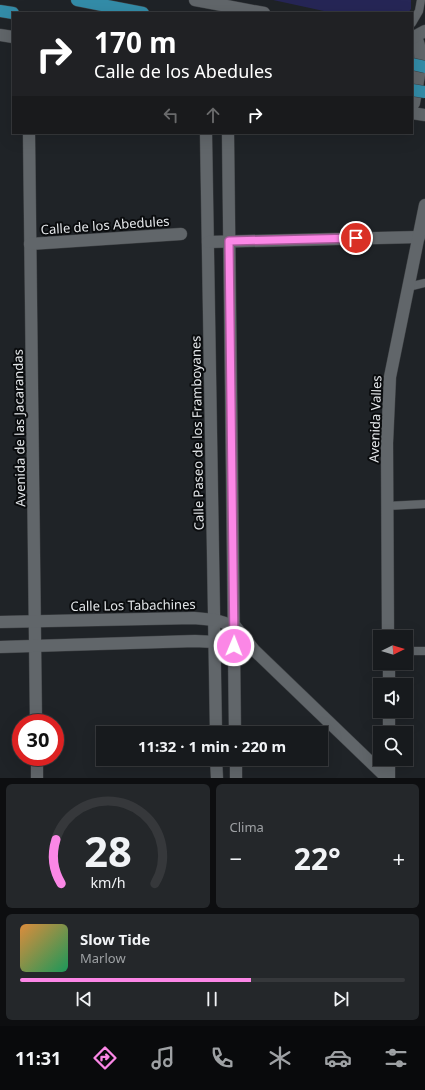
<!DOCTYPE html>
<html lang="es">
<head>
<meta charset="utf-8">
<style>
	body { margin:0; font-family:"Noto Sans",sans-serif; background:#24272a; color:#f1f3f6; height:100vh; display:flex; flex-direction:column; font-size:15px; white-space:nowrap }
	* { box-sizing:border-box; margin:0 }
	p { font-size:13px; color:#9ea1a4 }
	.icon { flex:none; width:22px; height:22px; fill:none; stroke:currentColor; stroke-width:2; stroke-linecap:round; stroke-linejoin:round }
	.map { position:relative; height:778px; overflow:hidden }
	.sheet { display:flex; flex-direction:column; gap:6px; padding:6px; background:#0d0e10; flex:1 }
	.sheet>* { flex:none }
	.hud { position:absolute; left:12px; top:12px; width:401px; height:122px; border-radius:0px; box-shadow:0 4px 16px #0002,0 0 0 1px #36383b; background:#202124; color:#fff; overflow:hidden }
	.needle { width:26px; rotate:85deg }
	.controls { position:absolute; left:373px; top:630px; display:grid; gap:8px }
	.controls a { display:grid; place-items:center; width:40px; height:40px; border-radius:0px; background:#171a1d; box-shadow:0 4px 16px #0002,0 0 0 1px #36383b; font-size:20px }
	.speed { position:absolute; left:12px; top:714px; display:flex; gap:8px; font-size:20px; font-weight:700; text-align:center }
	.speed>* { display:grid; place-content:center; width:52px; height:52px; border-radius:50%; background:#171a1d; box-shadow:0 4px 16px #0002,0 0 0 1px #36383b; line-height:1 }
	.speed .limit { border:6px solid #d22; background:#fff; color:#111 }
	.pin { position:absolute; display:grid; place-items:center; width:34px; height:34px; color:#fff; margin:-17px; border:2px solid #fff; border-radius:50%; box-shadow:0 1px 4px #0007 }
	.me { position:absolute; width:44px; margin:-22px; rotate:1deg; stroke-linejoin:round; filter:drop-shadow(0 0 3px #0008) }
	.turn { display:flex; align-items:center; gap:14px; height:84px; padding:0 16px; font-size:18px }
	.turn .icon { width:52px; height:52px; stroke-width:2.5 }
	.turn b { display:block; font-size:28px; line-height:34px }
	.lanes { display:flex; align-items:center; height:38px; padding:0 16px; background:#0003; justify-content:center; gap:20px; direction:ltr }
	.lanes .off { opacity:.35 }
	.big { font-size:30px; font-weight:700; line-height:1.1 }
	.sheet .tile { flex:1; display:flex; flex-direction:column; justify-content:center; gap:6px; min-width:0; padding:0 14px; border-radius:6px; background:#24272a }
	.sheet .dial { align-items:center; gap:0 }
	.dial svg { height:104px; overflow:visible; fill:none; stroke:#36383b; stroke-width:7; stroke-linecap:round; text-anchor:middle }
	.dial text { fill:#f1f3f6; stroke:none }
	.song { display:flex; align-items:center; gap:12px }
	.cover { width:48px; height:48px; border-radius:6px; background:linear-gradient(135deg,hsl(30 70% 55%),hsl(150 70% 35%)) }
	.played { height:4px; border-radius:2px; background:linear-gradient(90deg,#fb87e6 60%,#36383b 60%) }
	.keys { display:flex; justify-content:space-around; direction:ltr }
	.heat { display:flex; justify-content:space-between; align-items:center; font-size:22px; direction:ltr }
	.sheet .tiles { flex:1; display:grid; gap:6px; grid-template-columns:1fr 1fr }
	.tile:last-child { grid-column:span 2 }
	.trip { position:absolute; left:96px; top:726px; width:232px; height:40px; border-radius:0px; background:#171a1d; box-shadow:0 4px 16px #0002,0 0 0 1px #36383b; font-weight:700; line-height:40px; text-align:center }
	.tab-bar { display:flex; height:64px; justify-content:space-around; align-items:center; background:#090a0c; color:#9ea1a4 }
	.tab-bar .icon { width:28px; height:28px }
	.tab-bar .current { color:#fb87e6 }
	.tab-bar b { font-size:18px; color:#f1f3f6 }
	.map>svg:first-child { display:block }
	.green { fill:#262656 }
	.lines { fill:none; stroke-linecap:round; stroke-linejoin:round }
	.service-casing { stroke:#3e4144; stroke-width:9 }
	.minor-casing { stroke:#3e4144; stroke-width:13 }
	.tertiary-casing { stroke:#3e4144; stroke-width:13 }
	.secondary-casing { stroke:#3e4144; stroke-width:13 }
	.primary-casing { stroke:#3e4144; stroke-width:13 }
	.service { stroke:#61666a; stroke-width:8 }
	.minor { stroke:#61666a; stroke-width:12 }
	.tertiary { stroke:#61666a; stroke-width:12 }
	.secondary { stroke:#61666a; stroke-width:12 }
	.primary { stroke:#338ca8; stroke-width:12 }
	.primary-bridge-casing { stroke:#3e4144; stroke-width:13; stroke-linecap:butt }
	.primary-bridge { stroke:#338ca8; stroke-width:12 }
	.route-casing { stroke:#a35896; stroke-width:10 }
	.route { stroke:#fb87e6; stroke-width:7 }
	.labels { text-anchor:middle; dominant-baseline:central; stroke-width:4; stroke-linejoin:round; paint-order:stroke }
	.street-label { font-size:13px; fill:#e4e7ea; stroke:#0a0c0e }
</style>
</head>
<body>
<div class="map">
<svg width="425" height="778" viewBox="0 0 425 778">
	<rect width="100%" height="100%" fill="#1f2327"/>
	<path class="green" d="M273 0H411V9L408 13H333Z"/>
	<g class="lines">
		<defs>
			<g id="service">
				<path d="M412 23 419 11 421 0"/>
				<path d="M408 287 425 283"/>
				<path d="M387 506 425 504"/>
				<path d="M406 651H425"/>
			</g>
			<g id="minor">
				<path d="M29 133 36 723"/>
				<path d="M206 133 216 733"/>
				<path d="M228 133 235 733"/>
				<path d="M208 242 419 237"/>
				<path d="M30 244 181 234"/>
				<path d="M0 622 194 618 215 620 235 626 254 650 387 778"/>
				<path d="M0 647 195 641 215 642 242 648"/>
				<path d="M37 757V778"/>
				<path d="M216 759 217 778"/>
				<path d="M236 759V778"/>
			</g>
			<g id="tertiary">
				<path d="M195 0 264 13"/>
				<path d="M0 35 13 37"/>
				<path d="M412 106 414 103C417 84 424 61 418 42"/>
				<path d="M412 113 425 115"/>
			</g>
			<g id="secondary">
				<path d="M412 38 425 31"/>
				<path d="M388 637 387 443 390 377 425 205"/>
				<path d="M389 663V685"/>
				<path d="M389 711V733"/>
				<path d="M389 759V778"/>
			</g>
			<g id="primary">
				<path d="M77 0 143 13"/>
				<path d="M0 11 13 13"/>
			</g>
		</defs>
		<use href="#service" class="service-casing"/>
		<use href="#minor" class="minor-casing"/>
		<use href="#tertiary" class="tertiary-casing"/>
		<use href="#secondary" class="secondary-casing"/>
		<use href="#primary" class="primary-casing"/>
		<use href="#service" class="service"/>
		<use href="#minor" class="minor"/>
		<use href="#tertiary" class="tertiary"/>
		<use href="#secondary" class="secondary"/>
		<use href="#primary" class="primary"/>
		<defs>
			<g id="primary-bridge">
				<path d="M412 64 425 67"/>
				<path d="M412 90 425 92"/>
			</g>
		</defs>
		<use href="#primary-bridge" class="primary-bridge-casing"/>
		<use href="#primary-bridge" class="primary-bridge"/>
	</g>
	<g class="lines">
		<defs>
			<path id="route" d="M234 646 229 241 356 238"/>
		</defs>
		<use href="#route" class="route-casing"/>
		<use href="#route" class="route"/>
	</g>
	<g class="labels">
		<g class="street-label">
			<text transform="translate(105 225) rotate(-4)">Calle de los Abedules</text>
			<text transform="translate(375 419) rotate(-88)">Avenida Valles</text>
			<text transform="translate(19 428) rotate(-91)">Avenida de las Jacarandas</text>
			<text transform="translate(197 433) rotate(-91)">Calle Paseo de los Framboyanes</text>
			<text transform="translate(133 605) rotate(-1)">Calle Los Tabachines</text>
		</g>
	</g>
</svg>
<div class="controls">
<a><svg class="needle" viewBox="-14 -14 28 28"><path d="M0-13l5 13h-10z" fill="#e53935"/><path d="M0 13l5-13h-10z" fill="#9ea1a4"/></svg></a>
<a><svg class="icon" aria-label="sound" viewBox="0 0 24 24"><path d="M4 9h4l5-4v14l-5-4H4zM17 9q2 3 0 6"/></svg></a>
<a><svg class="icon" aria-label="search" viewBox="0 0 24 24"><circle cx="10" cy="10" r="6"/><path d="M15 15l6 6"/></svg></a>
</div>
<div class="speed"><div class="limit">30</div></div>
<div class="pin" style="left:356px;top:238px;background:#d93025"><svg class="icon" aria-label="arrive" viewBox="0 0 24 24"><path d="M6 21V4h12l-3 4 3 4H6"/></svg></div>
<svg class="me" style="left:234px;top:646px" viewBox="-20 -20 40 40"><circle r="17" fill="#fb87e6" stroke="#fff" stroke-width="3"/><path d="M0-11L8 9 0 5-8 9z" fill="#fff"/></svg>
<div class="trip">11:32 · 1 min · 220 m</div>
<div class="hud">
<div class="turn"><svg class="icon" aria-label="right" viewBox="0 0 24 24"><path d="M7 20v-9h11M14 6l5 5-5 5"/></svg><div><b>170 m</b>Calle de los Abedules</div></div>
<div class="lanes"><svg class="icon off" aria-label="left" viewBox="0 0 24 24"><path d="M17 20v-9H6M10 6l-5 5 5 5"/></svg><svg class="icon off" aria-label="ahead" viewBox="0 0 24 24"><path d="M12 20V5M6 11l6-6 6 6"/></svg><svg class="icon" aria-label="right" viewBox="0 0 24 24"><path d="M7 20v-9h11M14 6l5 5-5 5"/></svg></div>
</div>
</div>
<section class="sheet">
<div class="tiles">
<div class="tile dial"><svg viewBox="0 0 100 80">
<path d="M14 69A42 42 0 1 1 86 69"/>
<path d="M14 69A42 42 0 0 1 10 35" stroke="#fb87e6"/>
<text x="50" y="56" font-size="32" font-weight="700">28</text>
<text x="50" y="72" font-size="11">km/h</text>
</svg></div>
<div class="tile"><p>Clima</p>
<div class="heat"><a>−</a><b class="big">22°</b><a>+</a></div>
</div>
<div class="tile">
<div class="song"><i class="cover"></i><div><b>Slow Tide</b><p>Marlow</p></div></div>
<div class="played"></div>
<div class="keys"><svg class="icon" aria-label="previous" viewBox="0 0 24 24"><path d="M18 5L8 12l10 7zM5 5v14"/></svg><svg class="icon" aria-label="pause" viewBox="0 0 24 24"><path d="M8 5v14M16 5v14"/></svg><svg class="icon" aria-label="next" viewBox="0 0 24 24"><path d="M6 5l10 7-10 7zM19 5v14"/></svg></div>
</div>
</div>
</section>
<nav class="tab-bar">
<b>11:31</b>
<svg class="icon current" aria-label="directions" viewBox="0 0 24 24"><path d="M12 3l9 9-9 9-9-9zM9 14v-3h6M13 9l2 2-2 2"/></svg>
<svg class="icon" aria-label="music" viewBox="0 0 24 24"><path d="M9 18V5l10-2v13"/><circle cx="6" cy="18" r="3"/><circle cx="16" cy="16" r="3"/></svg>
<svg class="icon" aria-label="phone" viewBox="0 0 24 24"><path d="M5 4h4l2 5-3 2q2 4 5 5l2-3 5 2v4C11 20 4 13 5 4z"/></svg>
<svg class="icon" aria-label="climate" viewBox="0 0 24 24"><path d="M12 3v18M4 7l16 10M4 17L20 7"/></svg>
<svg class="icon" aria-label="car" viewBox="0 0 24 24"><path d="M5 17H2v-5l4-1 3-4h7l3 4 3 1v5h-3M9 17h6M6 11h13"/><circle cx="7" cy="17" r="2"/><circle cx="17" cy="17" r="2"/></svg>
<svg class="icon" aria-label="filters" viewBox="0 0 24 24"><path d="M4 7h16M4 17h16"/><circle cx="9" cy="7" r="2"/><circle cx="15" cy="17" r="2"/></svg>
</nav>
</body>
</html>
